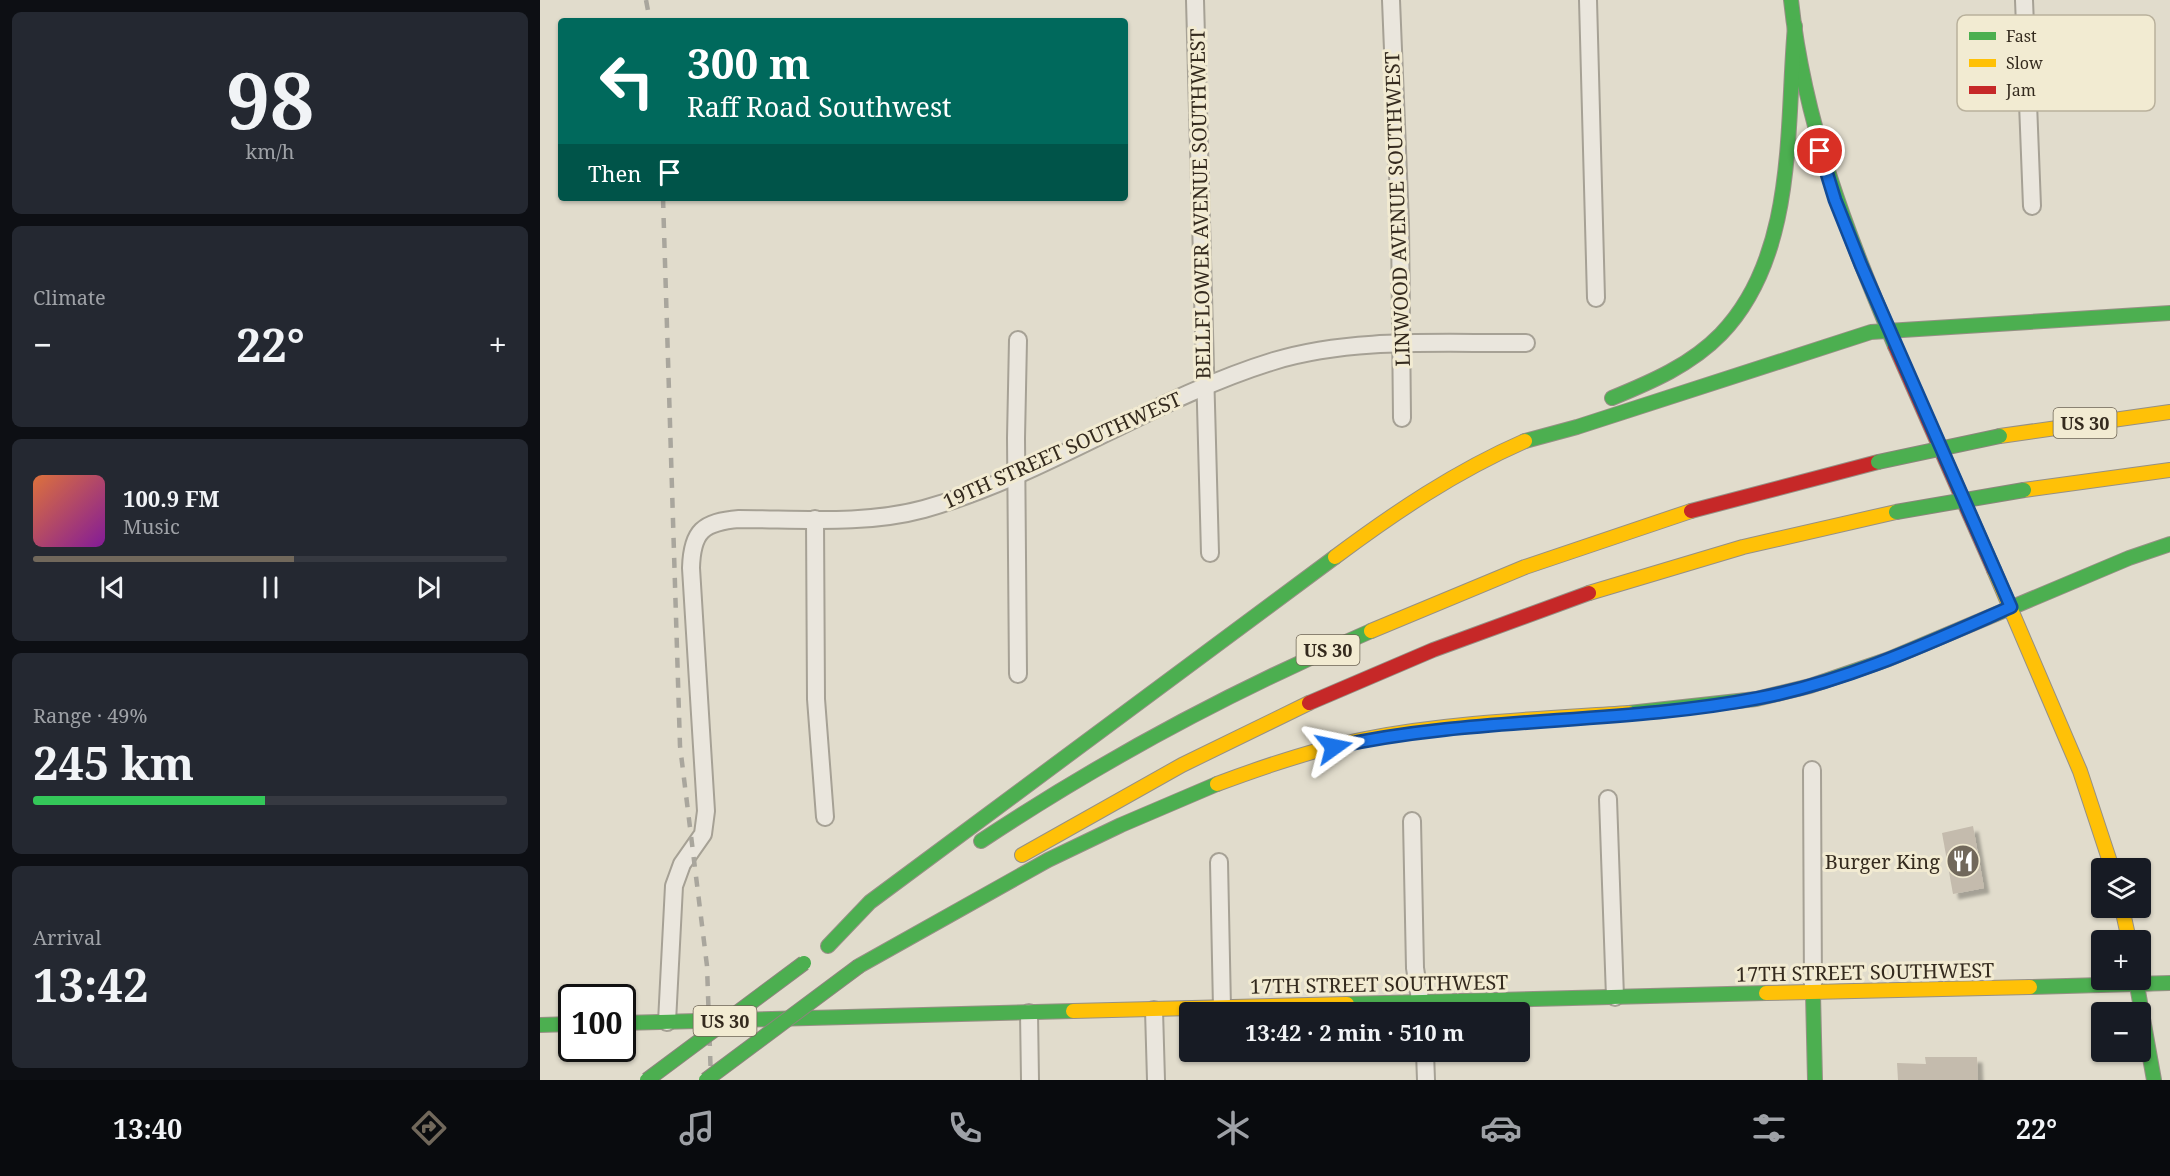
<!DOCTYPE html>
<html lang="en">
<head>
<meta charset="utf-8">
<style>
	body { margin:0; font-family:"Noto Serif",serif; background:#242831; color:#f1f3f6; height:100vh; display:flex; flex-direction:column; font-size:22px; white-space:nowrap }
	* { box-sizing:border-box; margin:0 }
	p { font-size:20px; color:#9ea1a6 }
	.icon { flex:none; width:33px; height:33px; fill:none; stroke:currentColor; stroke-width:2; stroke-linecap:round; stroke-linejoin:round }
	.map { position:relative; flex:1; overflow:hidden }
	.drawer { display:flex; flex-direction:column; gap:12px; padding:12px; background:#0d0f14; width:540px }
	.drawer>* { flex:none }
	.guide { position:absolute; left:18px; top:18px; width:570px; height:183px; border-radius:6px; box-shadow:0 2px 4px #0004; background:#00695c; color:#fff; overflow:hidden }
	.fabs { position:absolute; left:1551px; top:858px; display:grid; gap:12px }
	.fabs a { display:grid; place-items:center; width:60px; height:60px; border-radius:6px; background:#171b24; box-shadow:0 2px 4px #0004; font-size:30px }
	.speed { position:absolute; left:18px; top:984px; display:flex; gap:12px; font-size:30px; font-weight:700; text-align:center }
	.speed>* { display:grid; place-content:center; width:78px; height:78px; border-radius:50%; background:#171b24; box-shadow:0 2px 4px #0004; line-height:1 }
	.speed .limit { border:3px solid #111; border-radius:9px; background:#fff; color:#111 }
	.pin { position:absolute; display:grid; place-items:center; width:51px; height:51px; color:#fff; margin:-26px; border:3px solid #fff; border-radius:50%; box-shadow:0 2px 6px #0007 }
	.me { position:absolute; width:66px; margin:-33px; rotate:78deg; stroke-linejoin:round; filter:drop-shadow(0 0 4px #0008) }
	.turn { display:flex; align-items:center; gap:21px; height:126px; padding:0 30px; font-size:27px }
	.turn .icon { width:78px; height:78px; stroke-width:2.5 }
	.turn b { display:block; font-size:42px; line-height:51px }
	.then { display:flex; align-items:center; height:57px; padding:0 30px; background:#0003; gap:12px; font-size:22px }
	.big { font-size:45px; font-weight:700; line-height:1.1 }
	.drawer .card { flex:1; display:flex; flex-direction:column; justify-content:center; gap:9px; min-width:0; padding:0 21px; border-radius:9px; background:#242831 }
	.drawer .dial { align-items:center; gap:0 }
	.dial b { font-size:78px; line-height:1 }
	.song { display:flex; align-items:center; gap:18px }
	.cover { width:72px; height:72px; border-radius:9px; background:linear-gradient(135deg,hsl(20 70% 55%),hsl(290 70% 35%)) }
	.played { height:6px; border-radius:3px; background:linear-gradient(90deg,#71685b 55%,#363941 55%) }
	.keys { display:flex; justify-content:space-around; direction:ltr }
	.heat { display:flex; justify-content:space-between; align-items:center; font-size:33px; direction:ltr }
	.charge { height:9px; border-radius:4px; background:linear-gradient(90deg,#34c759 49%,#363941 0) }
	.trip { position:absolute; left:639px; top:1002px; width:351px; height:60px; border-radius:6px; background:#171b24; box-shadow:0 2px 4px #0004; font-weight:700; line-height:60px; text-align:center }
	.menu { display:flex; height:96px; justify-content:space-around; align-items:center; background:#090b0e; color:#9ea1a6 }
	.menu .icon { width:42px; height:42px }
	.menu .active { color:#71685b }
	.menu b { font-size:27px; color:#f1f3f6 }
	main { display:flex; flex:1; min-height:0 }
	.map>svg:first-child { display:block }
	.building { fill:#c4bbad; filter:url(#shadow) }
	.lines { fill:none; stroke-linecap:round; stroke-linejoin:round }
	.street-casing { stroke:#a6a195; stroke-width:20 }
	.fast-casing { stroke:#969085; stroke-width:16 }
	.slow-casing { stroke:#969085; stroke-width:16 }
	.jam-casing { stroke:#969085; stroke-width:16 }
	.street { stroke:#eae6dd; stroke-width:16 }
	.fast { stroke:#4caf50; stroke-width:14 }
	.slow { stroke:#ffc107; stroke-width:14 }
	.jam { stroke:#c62828; stroke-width:14 }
	.rail { stroke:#a9a69d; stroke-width:4.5; stroke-dasharray:10 10; stroke-linecap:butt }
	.fast-bridge-casing { stroke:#8b867c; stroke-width:16; stroke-linecap:butt }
	.fast-bridge { stroke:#4caf50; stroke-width:14 }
	.route-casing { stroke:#114b97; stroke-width:15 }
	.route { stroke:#1a73e8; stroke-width:10 }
	.labels { text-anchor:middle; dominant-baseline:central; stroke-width:6; stroke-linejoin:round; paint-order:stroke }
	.shield { fill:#f2ebd2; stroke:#6d6454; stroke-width:1.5 }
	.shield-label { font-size:18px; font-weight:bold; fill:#342a1e }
	.street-label { font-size:20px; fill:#342a1e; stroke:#f2ebd2 }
	.poi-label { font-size:20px; fill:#342a1e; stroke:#f2ebd2; text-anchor:end }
	.key { fill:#f2ebd2; stroke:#b9b19c; stroke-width:1.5 }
	.key-label { font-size:16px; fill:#342a1e }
</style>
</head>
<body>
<main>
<section class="drawer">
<div class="card dial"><b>98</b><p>km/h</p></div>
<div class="card"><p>Climate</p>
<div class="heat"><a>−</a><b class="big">22°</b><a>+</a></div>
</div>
<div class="card">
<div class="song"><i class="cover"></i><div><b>100.9 FM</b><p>Music</p></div></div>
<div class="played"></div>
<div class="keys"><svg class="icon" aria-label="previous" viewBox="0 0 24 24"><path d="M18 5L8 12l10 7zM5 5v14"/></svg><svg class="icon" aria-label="pause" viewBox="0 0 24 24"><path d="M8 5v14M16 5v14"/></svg><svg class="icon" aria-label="next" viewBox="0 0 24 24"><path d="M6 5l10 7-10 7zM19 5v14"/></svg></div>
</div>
<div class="card"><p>Range · 49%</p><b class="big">245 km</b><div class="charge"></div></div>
<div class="card"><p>Arrival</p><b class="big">13:42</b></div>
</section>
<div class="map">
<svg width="1630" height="1080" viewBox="0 0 1630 1080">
	<defs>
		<filter id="shadow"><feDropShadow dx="5.5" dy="5.5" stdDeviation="1.5" flood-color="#0004"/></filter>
	</defs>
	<rect width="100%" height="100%" fill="#e1dccc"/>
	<g class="building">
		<path d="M1433 826 1444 888 1413 894 1402 833Z"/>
		<path d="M1385 1057H1437L1438 1080H1358L1357 1063 1386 1064Z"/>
	</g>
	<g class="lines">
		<defs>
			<g id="street">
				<path d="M655 0 670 553"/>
				<path d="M851 0 860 224 862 418"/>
				<path d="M1048 0 1056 298"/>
				<path d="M1484 0 1492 206"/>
				<path d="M275 519 276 699 285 817"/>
				<path d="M478 674 476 438 478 340"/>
				<path d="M1272 770 1273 994"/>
				<path d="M1068 799 1075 997"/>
				<path d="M872 821 875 968 882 1012"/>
				<path d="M679 862 682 1008"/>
				<path d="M614 1010 616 1080"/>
				<path d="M489 1013 490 1080"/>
				<path d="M127 1022 134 886 142 864 163 834 166 811 151 568C152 531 163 522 199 519 259 519 325 525 384 509 506 475 613 398 734 361 813 337 904 344 986 343"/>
				<path d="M885 1052 886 1080"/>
			</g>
			<g id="fast">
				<path d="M1251 0C1264 122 1307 234 1355 346"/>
				<path d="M1072 398C1111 382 1151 365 1181 334 1257 255 1246 126 1255 26"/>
				<path d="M985 441 1037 427 1331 332 1630 313"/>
				<path d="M1089 713 1216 699 1270 686 1349 659 1589 558 1630 544"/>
				<path d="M441 841C563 760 696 689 831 631"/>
				<path d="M288 946 330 902 795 557"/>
				<path d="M319 966 508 860 581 825 677 784"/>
				<path d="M1596 980 1614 1080"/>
				<path d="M1490 987 1630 983"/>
				<path d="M1273 994 1275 1080"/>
				<path d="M807 1004 1226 993"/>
				<path d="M82 1023 533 1011"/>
				<path d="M0 1025 32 1024"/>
			</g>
			<g id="slow">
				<path d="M1460 436 1630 412"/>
				<path d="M1484 490 1630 470"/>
				<path d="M795 557C854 513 916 471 985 441"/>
				<path d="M1454 570 1540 771 1572 868"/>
				<path d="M1049 593 1203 547 1356 512"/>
				<path d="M831 631 985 567 1151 511"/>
				<path d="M677 784C725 766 775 749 825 739 912 722 1001 719 1089 713"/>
				<path d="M482 855 642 765 769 703"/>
				<path d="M1582 908 1589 940"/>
				<path d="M1226 993 1490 987"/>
				<path d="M533 1011 807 1004"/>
			</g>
			<g id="jam">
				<path d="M1355 346 1454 570"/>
				<path d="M1151 511 1338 462"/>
				<path d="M769 703 893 650 1049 593"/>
			</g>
		</defs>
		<use href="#street" class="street-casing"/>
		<use href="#fast" class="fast-casing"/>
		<use href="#slow" class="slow-casing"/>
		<use href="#jam" class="jam-casing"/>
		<use href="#street" class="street"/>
		<use href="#fast" class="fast"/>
		<use href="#slow" class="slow"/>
		<use href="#jam" class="jam"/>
		<g class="rail">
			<path d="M106 0 110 21"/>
			<path d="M123 198 140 746 167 966 171 1080"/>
		</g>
		<defs>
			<g id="fast-bridge">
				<path d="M1338 462 1460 436"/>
				<path d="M1356 512 1484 490"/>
				<path d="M107 1080 264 963"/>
				<path d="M166 1080 319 966"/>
			</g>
		</defs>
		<use href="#fast-bridge" class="fast-bridge-casing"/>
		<use href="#fast-bridge" class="fast-bridge"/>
	</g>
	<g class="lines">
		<defs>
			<path id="route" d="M794 747C934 716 1079 725 1219 698 1308 681 1389 643 1471 607L1321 265 1295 200 1280 151"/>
		</defs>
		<use href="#route" class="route-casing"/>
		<use href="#route" class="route"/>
	</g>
	<defs>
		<symbol id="restaurant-disc" viewBox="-11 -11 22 22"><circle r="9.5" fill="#71685b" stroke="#f2ebd2"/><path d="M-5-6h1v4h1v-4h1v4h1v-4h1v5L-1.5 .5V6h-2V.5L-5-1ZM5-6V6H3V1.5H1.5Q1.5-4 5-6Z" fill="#fff"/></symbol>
	</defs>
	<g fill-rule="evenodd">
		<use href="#restaurant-disc" x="1404" y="842" width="38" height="38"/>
	</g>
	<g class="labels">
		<g class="shield">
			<rect x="1513.5" y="408" width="63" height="30" rx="4.5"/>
			<rect x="756.5" y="635" width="63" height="30" rx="4.5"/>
			<rect x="153.5" y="1006" width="63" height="30" rx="4.5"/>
		</g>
		<g class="shield-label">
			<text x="1545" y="423">US 30</text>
			<text x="788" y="650">US 30</text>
			<text x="185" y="1021">US 30</text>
		</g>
		<g class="street-label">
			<text transform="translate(660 204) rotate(-91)">BELLFLOWER AVENUE SOUTHWEST</text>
			<text transform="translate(857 209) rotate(-92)">LINWOOD AVENUE SOUTHWEST</text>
			<text transform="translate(522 450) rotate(-24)">19TH STREET SOUTHWEST</text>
			<text transform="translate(1325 972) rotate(-1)">17TH STREET SOUTHWEST</text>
			<text transform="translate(839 984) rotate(-1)">17TH STREET SOUTHWEST</text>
		</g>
		<g class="poi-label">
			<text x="1400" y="861">Burger King</text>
		</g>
	</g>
	<rect x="1417" y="15" width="198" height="96" rx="9" class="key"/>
	<rect x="1429" y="32" width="27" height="8" fill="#4caf50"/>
	<rect x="1429" y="59" width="27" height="8" fill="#ffc107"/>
	<rect x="1429" y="86" width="27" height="8" fill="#c62828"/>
	<g class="key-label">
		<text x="1466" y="42">Fast</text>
		<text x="1466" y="69">Slow</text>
		<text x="1466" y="96">Jam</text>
	</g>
</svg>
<div class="fabs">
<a><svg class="icon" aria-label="layers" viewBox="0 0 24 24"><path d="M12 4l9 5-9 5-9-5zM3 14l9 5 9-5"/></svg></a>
<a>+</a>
<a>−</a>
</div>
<div class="speed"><div class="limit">100</div></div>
<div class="pin" style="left:1280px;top:151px;background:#d93025"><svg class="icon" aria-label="arrive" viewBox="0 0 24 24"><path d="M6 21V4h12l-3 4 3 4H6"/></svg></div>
<svg class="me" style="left:794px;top:747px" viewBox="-20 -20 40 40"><path d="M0-17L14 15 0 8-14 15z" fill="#1a73e8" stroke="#fff" stroke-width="4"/></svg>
<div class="trip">13:42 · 2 min · 510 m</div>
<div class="guide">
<div class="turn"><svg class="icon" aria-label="left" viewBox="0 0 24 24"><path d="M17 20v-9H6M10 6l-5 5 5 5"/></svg><div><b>300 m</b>Raff Road Southwest</div></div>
<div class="then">Then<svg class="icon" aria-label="arrive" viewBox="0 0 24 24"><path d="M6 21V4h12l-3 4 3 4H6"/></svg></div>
</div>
</div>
</main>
<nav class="menu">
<b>13:40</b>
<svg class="icon active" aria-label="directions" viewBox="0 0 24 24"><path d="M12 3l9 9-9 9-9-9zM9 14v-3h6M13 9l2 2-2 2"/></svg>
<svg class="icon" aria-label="music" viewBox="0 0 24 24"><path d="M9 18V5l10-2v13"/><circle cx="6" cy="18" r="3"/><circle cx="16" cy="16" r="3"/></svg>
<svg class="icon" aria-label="phone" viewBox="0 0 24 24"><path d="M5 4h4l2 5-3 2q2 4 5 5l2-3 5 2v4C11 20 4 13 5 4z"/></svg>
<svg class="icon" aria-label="climate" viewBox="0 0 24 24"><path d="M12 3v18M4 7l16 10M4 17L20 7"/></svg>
<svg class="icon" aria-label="car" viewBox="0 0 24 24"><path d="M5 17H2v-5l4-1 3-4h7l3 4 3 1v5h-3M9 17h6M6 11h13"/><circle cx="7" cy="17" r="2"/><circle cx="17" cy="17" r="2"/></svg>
<svg class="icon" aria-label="filters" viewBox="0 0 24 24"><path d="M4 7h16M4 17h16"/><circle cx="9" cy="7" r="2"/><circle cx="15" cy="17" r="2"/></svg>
<b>22°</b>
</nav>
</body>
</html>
